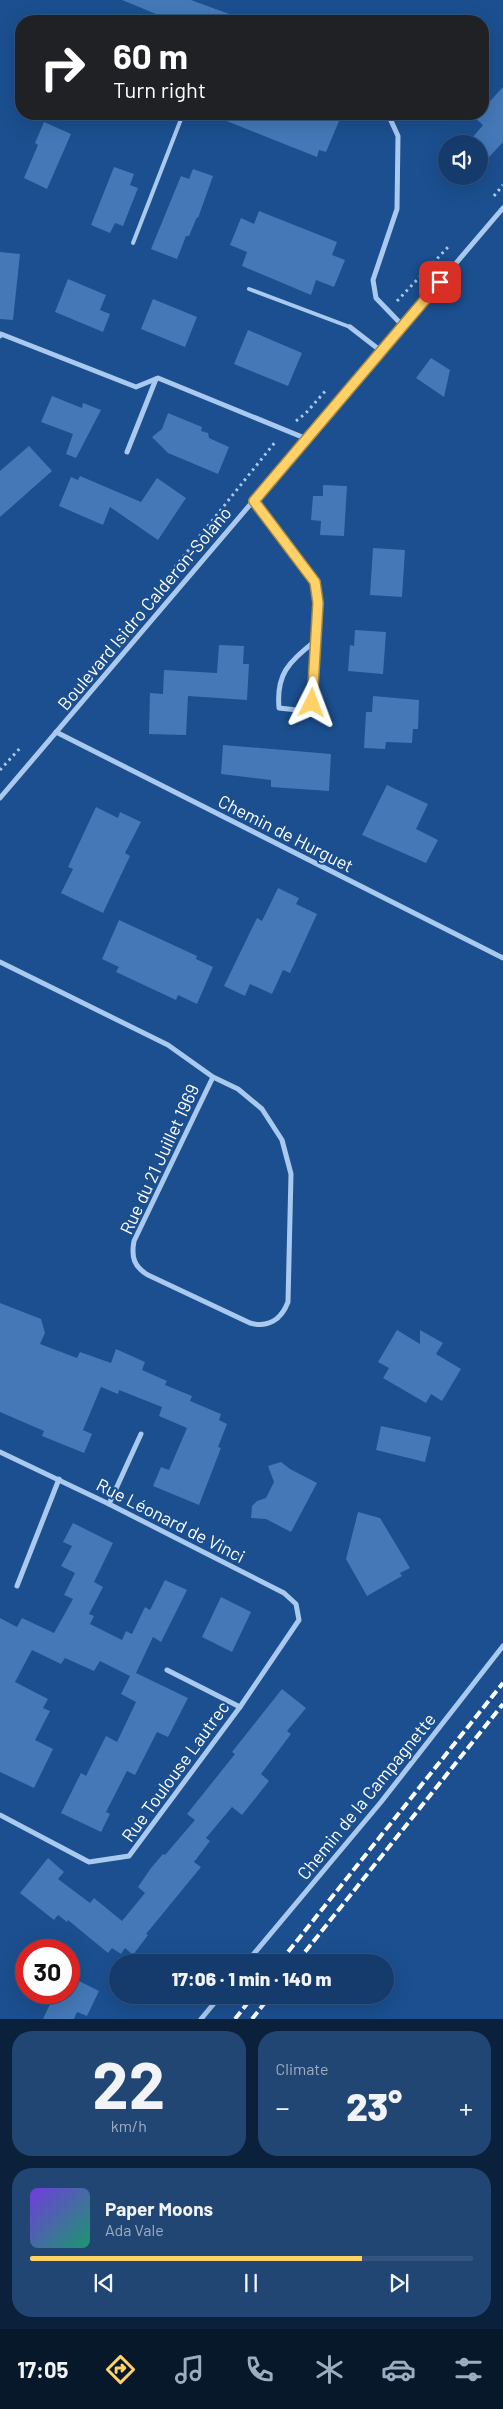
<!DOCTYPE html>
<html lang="en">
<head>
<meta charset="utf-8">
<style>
	body { margin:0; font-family:Barlow,sans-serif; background:#214673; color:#f1f3f6; height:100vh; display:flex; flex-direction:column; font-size:19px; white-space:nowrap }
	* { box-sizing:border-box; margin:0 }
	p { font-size:16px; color:#9dadc1 }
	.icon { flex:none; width:28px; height:28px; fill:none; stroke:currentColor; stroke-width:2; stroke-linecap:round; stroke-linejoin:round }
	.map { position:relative; height:2019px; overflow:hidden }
	.details { display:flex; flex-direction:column; gap:12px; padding:12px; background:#0b203b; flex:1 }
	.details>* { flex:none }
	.hud { position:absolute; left:15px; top:15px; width:474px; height:105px; border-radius:20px; box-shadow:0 5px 20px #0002,0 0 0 1px #33557e; background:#202124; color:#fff; overflow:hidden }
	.controls { position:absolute; left:438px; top:135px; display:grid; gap:10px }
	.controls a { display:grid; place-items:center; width:50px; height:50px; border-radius:50%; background:#143b6b; box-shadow:0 5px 20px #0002,0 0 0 1px #33557e; font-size:25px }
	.speed { position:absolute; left:15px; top:1939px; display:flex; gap:10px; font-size:25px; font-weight:700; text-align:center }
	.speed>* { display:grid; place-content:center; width:65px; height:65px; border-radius:50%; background:#143b6b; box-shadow:0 5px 20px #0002,0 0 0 1px #33557e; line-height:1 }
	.speed .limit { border:8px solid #d22; background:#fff; color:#111 }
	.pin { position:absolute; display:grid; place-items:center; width:42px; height:42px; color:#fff; margin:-21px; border-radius:10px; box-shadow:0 2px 8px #0006 }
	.me { position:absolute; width:55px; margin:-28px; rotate:3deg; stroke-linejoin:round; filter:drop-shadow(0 0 4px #0008) }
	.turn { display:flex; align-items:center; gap:18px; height:105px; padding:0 15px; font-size:22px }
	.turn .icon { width:65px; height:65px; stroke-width:2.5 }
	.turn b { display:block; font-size:35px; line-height:42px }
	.big { font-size:38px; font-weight:800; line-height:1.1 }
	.details .widget { flex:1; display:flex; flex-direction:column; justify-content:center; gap:8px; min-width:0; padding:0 18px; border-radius:20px; background:#214673 }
	.details .dial { align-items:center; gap:0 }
	.dial b { font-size:65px; line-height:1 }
	.song { display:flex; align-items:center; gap:15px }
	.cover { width:60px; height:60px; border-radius:8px; background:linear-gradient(135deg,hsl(260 70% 55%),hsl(160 70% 35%)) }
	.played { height:5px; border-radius:2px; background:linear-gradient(90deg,#ffd166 75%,#33557e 75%) }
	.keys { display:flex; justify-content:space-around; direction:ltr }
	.heat { display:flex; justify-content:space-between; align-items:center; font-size:28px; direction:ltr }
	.details .tiles { flex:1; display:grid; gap:12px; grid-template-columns:1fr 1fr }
	.widget:last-child { grid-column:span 2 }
	.trip { position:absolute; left:109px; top:1954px; width:285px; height:50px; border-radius:25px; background:#143b6b; box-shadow:0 5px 20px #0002,0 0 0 1px #33557e; font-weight:800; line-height:50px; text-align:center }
	.menu { display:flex; height:80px; justify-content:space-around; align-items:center; background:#08182b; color:#9dadc1 }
	.menu .icon { width:35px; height:35px }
	.menu .selected { color:#ffd166 }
	.menu b { font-size:22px; color:#f1f3f6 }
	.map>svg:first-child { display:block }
	.building { fill:#4478b7 }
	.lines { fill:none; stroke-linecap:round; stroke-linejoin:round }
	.path { stroke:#a9c9ee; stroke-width:3; stroke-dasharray:2.5 4; stroke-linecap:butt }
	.lane { stroke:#a9c9ee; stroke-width:4 }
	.street { stroke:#a9c9ee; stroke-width:5 }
	.rail { stroke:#fff; stroke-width:4; stroke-dasharray:9 4; stroke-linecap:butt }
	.route-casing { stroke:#a68842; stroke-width:12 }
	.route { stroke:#ffd166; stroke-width:9 }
	.labels { text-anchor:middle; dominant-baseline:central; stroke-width:4; stroke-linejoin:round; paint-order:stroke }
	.street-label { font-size:18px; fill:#fff; stroke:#1b4f8f }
</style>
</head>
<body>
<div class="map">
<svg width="503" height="2019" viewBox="0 0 503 2019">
	<rect width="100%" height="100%" fill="#1b4f8f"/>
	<g class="building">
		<path d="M122 0H191L243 19V21H173Z"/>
		<path d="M503 87V142L479 168V144H467L483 125 475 118 479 114H482V110Z"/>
		<path d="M209 114H342L326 152 319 150 317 157Z"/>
		<path d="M44 122 71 134 47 189 24 178 38 145 35 143Z"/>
		<path d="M114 167 134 174 130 185 138 188 123 226 115 223 110 233 91 225Z"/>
		<path d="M193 169 213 176 198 218 197 217 189 236H186L177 259 151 249 181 176 189 179Z"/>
		<path d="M259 211 337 242 332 255 345 260 334 287 316 280 311 295 242 266 247 252 230 245 241 218 254 224Z"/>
		<path d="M0 252 20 254 13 320 0 319Z"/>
		<path d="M68 279 106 295 100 310 110 314 103 332 55 312Z"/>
		<path d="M153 299 197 317 185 347 141 329Z"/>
		<path d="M248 330 302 353 288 386 234 364Z"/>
		<path d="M431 358 450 370 444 397 416 378Z"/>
		<path d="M52 396 82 408 83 403 101 410 76 458 66 454 73 434 41 422Z"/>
		<path d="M168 413 202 427 201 431 208 433 209 438 229 447 218 474 168 453 152 437 162 429Z"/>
		<path d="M29 446 52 471 0 517V471Z"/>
		<path d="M80 476 141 502 157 478 186 498 158 540 110 507 103 525 59 506 71 477 78 480Z"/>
		<path d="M323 485 347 486 344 536 320 535 321 521 311 520 313 496H323Z"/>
		<path d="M373 548 405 550 402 597 370 595Z"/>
		<path d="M355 630 386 632 383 674 348 671 350 645 354 646Z"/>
		<path d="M219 645 244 646 243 664H249L247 700 188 696 186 735 149 734 150 693 163 694 164 670 217 673Z"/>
		<path d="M373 696 419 700 418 729H413L412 743 386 742 385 749 364 748 366 712H372Z"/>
		<path d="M223 745 331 754 329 791 271 787V780L221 774Z"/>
		<path d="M387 785 428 804 416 829 438 840 426 863 362 835Z"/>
		<path d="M96 807 118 818 120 812 141 822 125 853 130 856 103 913 61 893 73 869 68 867Z"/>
		<path d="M278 888 299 898 296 904 317 914 290 973 283 970 272 994 250 984 245 996 224 986 257 918 262 921Z"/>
		<path d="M119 920 197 956 196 959 213 967 197 1004 178 995 176 1000 116 972 119 967 102 959Z"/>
		<path d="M0 1303 41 1319 45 1333 40 1344 77 1358 80 1352 111 1363 116 1349 145 1362 142 1370 167 1381 165 1385 192 1396 190 1401 221 1414 219 1420 227 1424 218 1447 221 1448 199 1505 153 1486 161 1467 169 1470 187 1428 159 1416 162 1407 119 1390 118 1394 101 1387 83 1430 92 1434 84 1453 42 1436 44 1431 0 1412Z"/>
		<path d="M397 1330 420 1344V1330L443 1343 436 1354 461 1369 442 1401 431 1394 426 1403 383 1378 389 1368 378 1362Z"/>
		<path d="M381 1426 431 1437 425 1462 376 1450Z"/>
		<path d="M281 1462 290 1469 317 1483 291 1532 266 1519 251 1518 252 1506 257 1501 266 1498 274 1482 268 1466Z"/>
		<path d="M358 1512 380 1518 410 1568 400 1573 402 1576 367 1596 346 1559Z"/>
		<path d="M73 1523 113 1543 94 1582 103 1587 89 1614 94 1616 90 1624 122 1640 126 1631 132 1634 145 1607 150 1610 165 1580 187 1590 161 1642 153 1637 136 1673 188 1698 168 1737 157 1732 135 1775 127 1771 106 1812 110 1814 101 1832 61 1813 81 1773 86 1776 106 1736 117 1742 136 1702 121 1694 130 1676 100 1661 94 1671 65 1658 61 1664 32 1650 15 1682 48 1699 43 1708 50 1711 35 1740 53 1749 34 1788 0 1772V1618L17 1627 22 1618 54 1633 73 1599 64 1595 75 1573 61 1566 72 1546 63 1542Z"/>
		<path d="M221 1597 251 1612 232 1652 202 1637Z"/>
		<path d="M282 1689 306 1708 287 1731 291 1734 261 1774 269 1781 242 1815 232 1807 206 1838 210 1841 194 1862 201 1867 146 1934 148 1935 133 1955 125 1948 121 1954 112 1948 108 1953 68 1920 67 1922 58 1915 54 1920 20 1893 48 1858 64 1872 58 1879 90 1903 94 1898 122 1921 145 1893 138 1887 151 1868 163 1854 165 1855 195 1820 187 1814 235 1754 232 1752Z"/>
		<path d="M69 1976 99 1991 87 2016 77 2012 74 2019H43L52 2000 34 1992H69Z"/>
	</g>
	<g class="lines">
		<g class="path">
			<path d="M494 196 503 185"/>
			<path d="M397 301 450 245"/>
			<path d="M296 421 306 413 327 389"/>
			<path d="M171 572 276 441"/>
			<path d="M0 770 22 746"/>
		</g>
		<g class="lane">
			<path d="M133 243 183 114"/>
			<path d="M249 289 350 327"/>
		</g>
		<g class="street">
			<path d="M388 114 398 136 397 209 373 280 376 298 403 326"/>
			<path d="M350 327 381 351"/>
			<path d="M0 336 1 334 136 387 158 378 307 439"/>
			<path d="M127 452 156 379"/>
			<path d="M254 501 315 581 318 603 311 709 306 711 279 708C276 672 290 662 315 641"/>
			<path d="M56 732 503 958"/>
			<path d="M0 798 503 208"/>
			<path d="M0 962 168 1045 213 1077 238 1089 262 1109 282 1140 291 1174 288 1302C281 1320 268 1328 250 1323L148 1275C134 1267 131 1257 134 1241L213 1077"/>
			<path d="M0 1452 109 1504 284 1593 296 1604 299 1620 240 1707 129 1856 89 1862 0 1815"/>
			<path d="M109 1504 141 1434"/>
			<path d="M17 1586 59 1479"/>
			<path d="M167 1670 240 1707"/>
			<path d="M247 1962 381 1802 503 1646"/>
			<path d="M201 2019 221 1995"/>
		</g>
		<g class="rail">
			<path d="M280 1962 503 1683"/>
			<path d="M297 1962 503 1704"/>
			<path d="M235 2019 254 1995"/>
			<path d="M252 2019 271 1995"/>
		</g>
	</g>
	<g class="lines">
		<defs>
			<path id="route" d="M312 703 318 603 315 582 254 501 440 282"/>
		</defs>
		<use href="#route" class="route-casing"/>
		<use href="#route" class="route"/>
	</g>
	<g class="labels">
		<g class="street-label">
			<text transform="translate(144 608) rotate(-50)">Boulevard Isidro Calderon-Solano</text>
			<text transform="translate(286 833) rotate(27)">Chemin de Hurguet</text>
			<text transform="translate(159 1159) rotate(-65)">Rue du 21 Juillet 1969</text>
			<text transform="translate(171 1520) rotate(27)">Rue Léonard de Vinci</text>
			<text transform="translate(175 1771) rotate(-54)">Rue Toulouse Lautrec</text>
			<text transform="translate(366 1796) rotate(-51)">Chemin de la Campagnette</text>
		</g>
	</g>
</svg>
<div class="controls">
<a><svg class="icon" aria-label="sound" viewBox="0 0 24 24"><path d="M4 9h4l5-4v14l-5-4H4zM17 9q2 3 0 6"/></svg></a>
</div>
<div class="speed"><div class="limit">30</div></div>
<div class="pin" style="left:440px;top:282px;background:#d93025"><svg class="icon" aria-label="arrive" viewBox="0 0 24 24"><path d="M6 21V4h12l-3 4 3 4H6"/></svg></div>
<svg class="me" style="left:312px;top:703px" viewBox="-20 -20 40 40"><path d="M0-17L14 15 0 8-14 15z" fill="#ffd166" stroke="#fff" stroke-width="4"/></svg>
<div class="trip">17:06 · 1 min · 140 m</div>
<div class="hud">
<div class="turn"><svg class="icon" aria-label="right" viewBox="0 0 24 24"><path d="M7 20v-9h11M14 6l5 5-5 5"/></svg><div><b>60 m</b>Turn right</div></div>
</div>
</div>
<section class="details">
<div class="tiles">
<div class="widget dial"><b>22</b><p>km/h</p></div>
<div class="widget"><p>Climate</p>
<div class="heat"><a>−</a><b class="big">23°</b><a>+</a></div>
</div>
<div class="widget">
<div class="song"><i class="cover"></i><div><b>Paper Moons</b><p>Ada Vale</p></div></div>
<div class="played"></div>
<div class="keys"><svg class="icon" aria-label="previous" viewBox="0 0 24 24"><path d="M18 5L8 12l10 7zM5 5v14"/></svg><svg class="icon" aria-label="pause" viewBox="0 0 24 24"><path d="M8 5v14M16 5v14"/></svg><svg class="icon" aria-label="next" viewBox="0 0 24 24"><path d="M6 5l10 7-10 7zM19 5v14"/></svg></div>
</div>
</div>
</section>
<nav class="menu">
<b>17:05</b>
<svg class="icon selected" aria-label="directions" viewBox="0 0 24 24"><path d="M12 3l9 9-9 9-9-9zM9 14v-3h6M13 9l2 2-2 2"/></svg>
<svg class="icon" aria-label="music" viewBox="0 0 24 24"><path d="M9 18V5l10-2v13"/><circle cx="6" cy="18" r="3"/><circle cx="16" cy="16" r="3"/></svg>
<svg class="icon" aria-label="phone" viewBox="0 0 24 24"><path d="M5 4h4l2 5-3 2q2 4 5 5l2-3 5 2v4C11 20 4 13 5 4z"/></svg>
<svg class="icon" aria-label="climate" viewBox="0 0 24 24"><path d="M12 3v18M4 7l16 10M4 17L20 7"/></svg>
<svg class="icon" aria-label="car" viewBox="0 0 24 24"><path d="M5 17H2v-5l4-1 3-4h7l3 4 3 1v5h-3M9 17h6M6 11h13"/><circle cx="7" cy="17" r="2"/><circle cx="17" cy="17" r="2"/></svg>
<svg class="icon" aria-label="filters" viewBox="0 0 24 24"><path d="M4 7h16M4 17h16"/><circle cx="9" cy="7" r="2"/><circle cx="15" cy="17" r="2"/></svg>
</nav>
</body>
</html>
